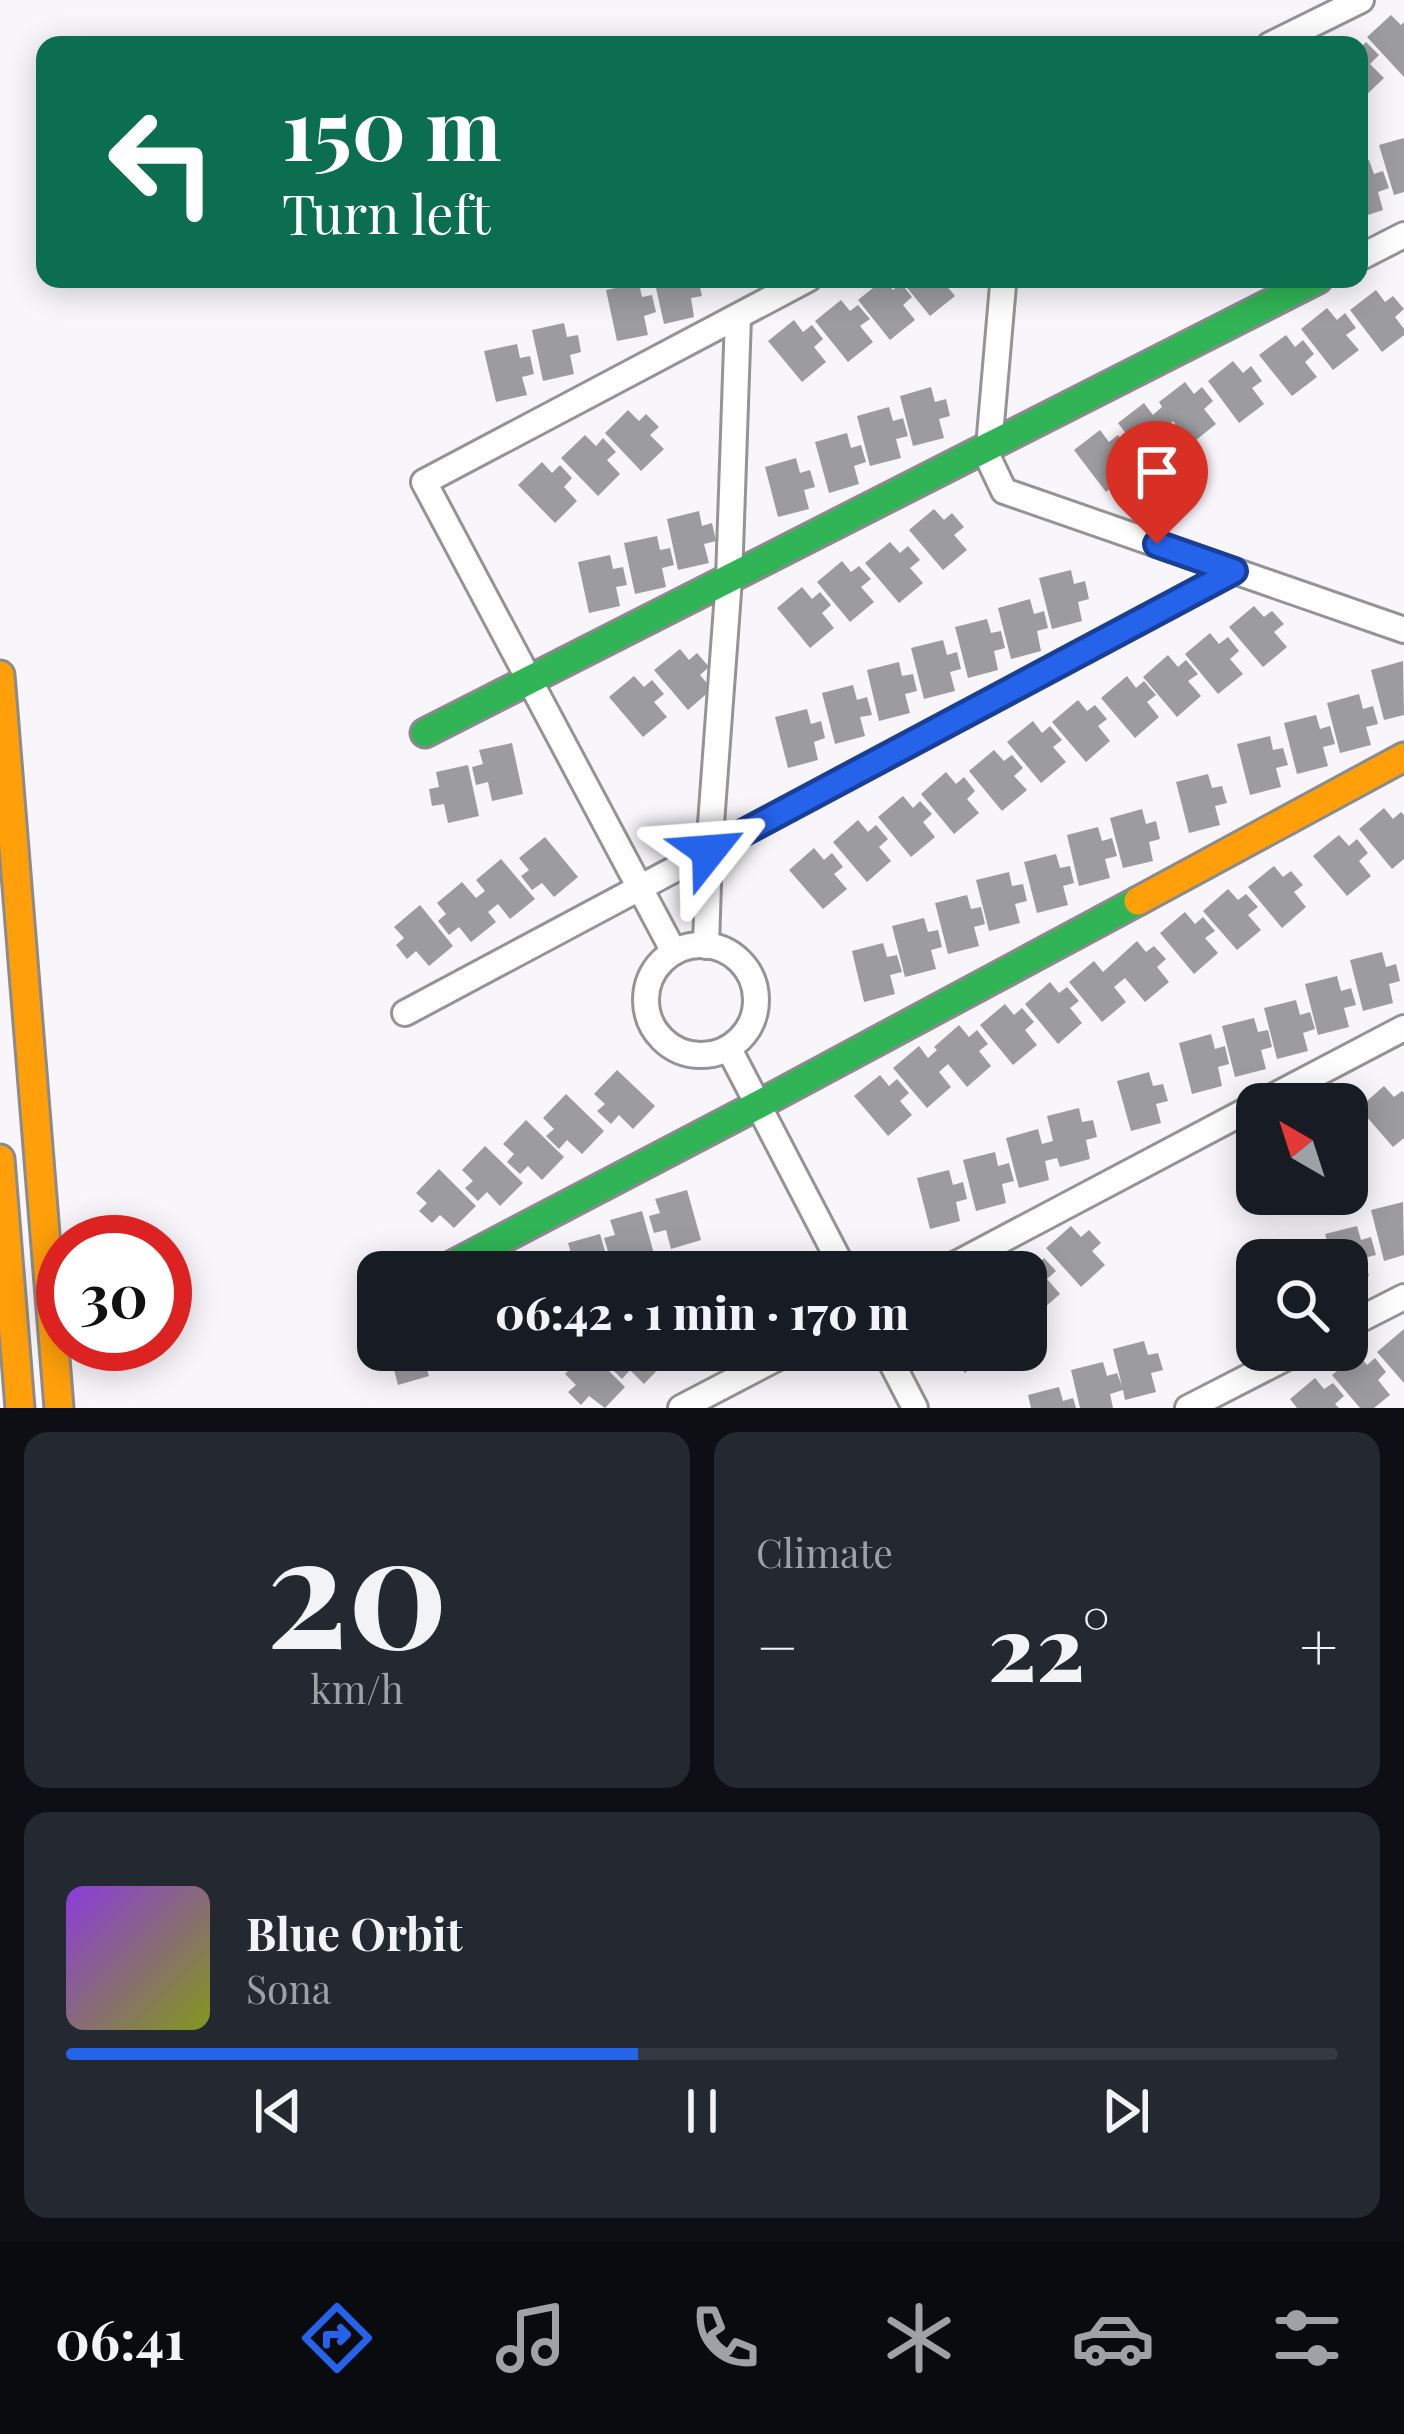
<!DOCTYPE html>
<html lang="en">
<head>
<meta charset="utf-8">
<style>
	body { margin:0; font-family:"Playfair Display",serif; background:#242831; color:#f1f3f6; height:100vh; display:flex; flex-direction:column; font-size:45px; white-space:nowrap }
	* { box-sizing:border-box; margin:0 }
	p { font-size:39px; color:#9ea1a6 }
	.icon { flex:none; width:66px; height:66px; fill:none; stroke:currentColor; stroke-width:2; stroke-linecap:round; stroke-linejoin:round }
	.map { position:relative; height:1408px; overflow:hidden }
	.details { display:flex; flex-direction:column; gap:24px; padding:24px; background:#0d0f14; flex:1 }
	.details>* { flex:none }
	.top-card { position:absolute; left:36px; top:36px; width:1332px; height:252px; border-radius:24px; box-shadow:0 6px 30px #0003; background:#0b6e4f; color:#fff; overflow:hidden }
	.needle { width:78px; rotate:321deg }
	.fabs { position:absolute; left:1236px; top:1083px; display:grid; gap:24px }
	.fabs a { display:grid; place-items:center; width:132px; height:132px; border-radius:24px; background:#171b24; box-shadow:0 6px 30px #0003; font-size:60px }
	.speed { position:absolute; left:36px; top:1215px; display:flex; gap:24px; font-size:60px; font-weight:700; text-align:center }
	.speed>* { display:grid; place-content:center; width:156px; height:156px; border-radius:50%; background:#171b24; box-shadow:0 6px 30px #0003; line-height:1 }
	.speed .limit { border:18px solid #d22; background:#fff; color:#111 }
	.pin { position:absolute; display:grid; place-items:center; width:102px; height:102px; color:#fff; margin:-123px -51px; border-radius:50% 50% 50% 0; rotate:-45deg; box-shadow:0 0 12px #0007 }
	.pin .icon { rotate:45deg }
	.me { position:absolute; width:132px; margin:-66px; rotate:62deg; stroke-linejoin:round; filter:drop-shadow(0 0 9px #0008) }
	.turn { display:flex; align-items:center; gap:42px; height:252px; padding:0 48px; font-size:54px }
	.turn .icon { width:156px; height:156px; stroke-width:2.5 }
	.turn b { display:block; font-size:84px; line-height:102px }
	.big { font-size:90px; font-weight:800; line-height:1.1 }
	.details .widget { flex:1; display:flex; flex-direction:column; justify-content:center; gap:18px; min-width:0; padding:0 42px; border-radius:24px; background:#242831 }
	.details .dial { align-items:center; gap:0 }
	.dial b { font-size:156px; line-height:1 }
	.song { display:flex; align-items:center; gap:36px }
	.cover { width:144px; height:144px; border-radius:18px; background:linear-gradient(135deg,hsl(270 70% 55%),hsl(70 70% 35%)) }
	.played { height:12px; border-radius:6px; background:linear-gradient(90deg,#2563eb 45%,#363941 45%) }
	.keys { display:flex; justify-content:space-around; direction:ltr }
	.heat { display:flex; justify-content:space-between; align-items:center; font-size:66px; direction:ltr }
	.details .tiles { flex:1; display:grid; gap:24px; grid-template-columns:1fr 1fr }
	.widget:last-child { grid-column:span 2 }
	.trip { position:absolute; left:357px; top:1251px; width:690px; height:120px; border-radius:24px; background:#171b24; box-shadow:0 6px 30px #0003; font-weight:800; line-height:120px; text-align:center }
	.tab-bar { display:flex; height:192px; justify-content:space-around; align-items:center; background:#090b0e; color:#9ea1a6 }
	.tab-bar .icon { width:84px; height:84px }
	.tab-bar .current { color:#2563eb }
	.tab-bar b { font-size:54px; color:#f1f3f6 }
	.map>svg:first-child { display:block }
	.building { fill:#9c9b9f }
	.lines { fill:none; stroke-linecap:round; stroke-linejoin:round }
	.street-casing { stroke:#949395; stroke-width:30 }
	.fast-casing { stroke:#8b8a8c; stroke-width:33 }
	.slow-casing { stroke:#8b8a8c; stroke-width:33 }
	.street { stroke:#fefefe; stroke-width:24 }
	.fast { stroke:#30b455; stroke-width:27 }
	.slow { stroke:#ff9f0a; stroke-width:27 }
	.route-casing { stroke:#184099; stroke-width:30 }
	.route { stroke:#2563eb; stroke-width:21 }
</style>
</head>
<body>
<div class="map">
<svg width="1404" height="1408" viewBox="0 0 1404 1408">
	<rect width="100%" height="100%" fill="#f8f6fb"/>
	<g class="building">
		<path d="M1391 15 1401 25 1404 22V77L1367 37Z"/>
		<path d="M1366 42 1379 55 1370 64 1384 78 1359 102V49Z"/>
		<path d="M1404 138V192L1394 195 1379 145Z"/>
		<path d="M1369 160 1374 174 1383 171 1389 188 1378 192 1383 210 1359 218V163Z"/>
		<path d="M654 279H698L702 296 691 298 694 317 664 324Z"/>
		<path d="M884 279 893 290 901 283 912 297 903 305 915 320 890 340 858 300Z"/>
		<path d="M900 279H941L955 296 930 316Z"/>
		<path d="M639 283 642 297 652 295 656 312 644 316 648 335 617 341 606 290Z"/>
		<path d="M1376 290 1385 302 1393 296 1404 309 1395 317 1404 329V335L1382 352 1350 310Z"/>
		<path d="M841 300 850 311 858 305 870 319 860 326 873 342 848 362 815 321Z"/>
		<path d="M1327 308 1337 320 1345 313 1356 328 1346 335 1359 350 1333 370 1301 329Z"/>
		<path d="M794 320 803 332 812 325 823 339 814 347 826 362 802 382 768 341Z"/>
		<path d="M564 323 567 337 578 335 581 352 570 355 574 374 543 381 532 330Z"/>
		<path d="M1286 335 1295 347 1303 340 1314 354 1305 362 1317 377 1292 396 1259 355Z"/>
		<path d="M517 344 520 358 530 356 534 374 522 377 527 395 496 402 484 351Z"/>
		<path d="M1233 361 1243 373 1251 366 1262 381 1252 388 1264 404 1239 423 1208 381Z"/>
		<path d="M1185 382 1194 394 1202 387 1213 401 1204 409 1216 424 1191 444 1173 421 1163 430 1175 445 1149 464 1118 423 1144 403 1153 415 1162 407 1159 402Z"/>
		<path d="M931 387 935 402 946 399 950 416 939 419 944 438 913 446 900 396Z"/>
		<path d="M889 407 893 421 903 418 908 436 896 439 901 458 870 466 857 416Z"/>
		<path d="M628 410 639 421 646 414 659 427 650 435 664 449 641 471 605 433Z"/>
		<path d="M1100 430 1109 442 1118 435 1129 449 1119 457 1131 472 1106 492 1074 450Z"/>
		<path d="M847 433 851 448 861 445 866 462 854 466 859 484 829 493 815 442Z"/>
		<path d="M585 435 596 446 603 438 616 452 607 460 620 474 598 496 561 458Z"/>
		<path d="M796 458 800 473 810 470 815 487 804 490 809 509 778 517 765 467Z"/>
		<path d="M542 462 552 473 560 465 572 478 564 487 577 501 555 523 518 485Z"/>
		<path d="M934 509 944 520 952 513 964 527 954 535 967 550 943 570 909 530Z"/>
		<path d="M699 511 702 526 712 523 716 541 704 544 709 563 678 570 667 519Z"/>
		<path d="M657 536 660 550 670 548 674 565 662 568 666 587 635 594 624 543Z"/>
		<path d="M890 542 900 553 908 546 920 560 910 568 923 583 899 603 865 563Z"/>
		<path d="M610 555 613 569 623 567 627 585 616 587 620 606 589 613 578 562Z"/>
		<path d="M842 561 851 572 859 566 871 579 861 587 874 602 850 622 817 582Z"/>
		<path d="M1071 570 1074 584 1085 581 1089 599 1078 602 1082 621 1052 629 1039 578Z"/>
		<path d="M802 587 812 599 820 592 831 605 822 613 834 628 810 648 777 608Z"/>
		<path d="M1030 599 1034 614 1044 611 1048 628 1037 631 1041 651 1011 659 998 608Z"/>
		<path d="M1254 606 1264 617 1272 611 1284 624 1274 632 1287 647 1263 667 1229 627Z"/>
		<path d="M987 619 991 633 1001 631 1005 648 994 651 998 670 968 678 955 627Z"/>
		<path d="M1210 633 1219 644 1228 637 1239 651 1230 659 1243 674 1218 694 1185 654Z"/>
		<path d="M943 640 947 655 957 652 961 669 950 672 955 691 924 699 911 648Z"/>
		<path d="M680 649 689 660 697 653 709 667 700 675 712 689 688 710 654 670Z"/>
		<path d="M1168 655 1178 667 1186 660 1198 674 1188 681 1201 696 1177 717 1143 677Z"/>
		<path d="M1403 661 1404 715 1384 720 1371 670Z"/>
		<path d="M899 662 902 676 913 674 917 691 905 694 910 713 879 721 867 670Z"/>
		<path d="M634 676 644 687 652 680 664 694 654 702 667 717 643 737 609 697Z"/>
		<path d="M1127 676 1136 688 1144 681 1156 695 1147 702 1159 717 1135 738 1101 698Z"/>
		<path d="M853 685 857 700 867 697 872 715 860 717 865 736 835 744 822 693Z"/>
		<path d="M1359 694 1363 709 1373 706 1378 724 1366 727 1371 745 1340 753 1327 703Z"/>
		<path d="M1078 700 1087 711 1095 705 1107 719 1098 726 1110 741 1086 762 1052 722Z"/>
		<path d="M807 709 811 724 821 721 825 738 814 742 818 760 788 768 775 717Z"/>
		<path d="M1316 715 1320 729 1330 726 1335 744 1323 747 1328 766 1297 774 1284 723Z"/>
		<path d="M1033 721 1042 733 1050 726 1062 740 1053 747 1066 762 1041 783 1007 742Z"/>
		<path d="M1270 736 1273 750 1283 748 1288 765 1276 768 1281 787 1250 795 1237 744Z"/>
		<path d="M512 743 523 794 492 801 488 782 476 785 472 767 483 764 479 750Z"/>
		<path d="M994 750 1004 761 1012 755 1023 768 1014 776 1027 790 1002 811 969 771Z"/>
		<path d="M468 765 479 816 448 823 444 804 432 806 429 789 439 787 436 772Z"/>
		<path d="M946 772 956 784 964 777 975 791 967 799 979 813 954 834 921 794Z"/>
		<path d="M1208 774 1212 788 1222 786 1227 803 1215 806 1220 825 1189 833 1176 782Z"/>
		<path d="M903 796 913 808 920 801 932 814 923 822 935 837 911 857 878 817Z"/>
		<path d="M1384 808 1393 819 1401 812 1404 815V859L1392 869 1359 829Z"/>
		<path d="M1142 809 1146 824 1156 821 1160 839 1149 842 1153 861 1123 868 1110 818Z"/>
		<path d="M858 820 868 832 876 825 888 839 879 847 891 861 867 882 833 842Z"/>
		<path d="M1098 827 1102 841 1112 838 1117 856 1105 859 1110 878 1079 886 1067 835Z"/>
		<path d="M1339 835 1349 846 1357 839 1368 853 1359 861 1371 876 1347 896 1313 856Z"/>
		<path d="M545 837 578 877 554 897 542 883 532 890 521 876 529 870 519 858Z"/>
		<path d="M814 848 824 860 832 853 843 867 834 874 847 889 823 909 789 870Z"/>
		<path d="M1056 854 1060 868 1070 866 1074 883 1063 886 1068 905 1037 913 1024 862Z"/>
		<path d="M501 859 535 899 510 919 498 904 488 912 496 922 471 942 459 927 449 935 438 921 446 914 437 903 462 882 476 898 485 891 476 880Z"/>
		<path d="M1274 866 1283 877 1291 871 1303 885 1294 892 1306 907 1282 928 1248 887Z"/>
		<path d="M1009 872 1012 886 1023 884 1027 901 1015 904 1020 923 989 931 976 880Z"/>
		<path d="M1228 889 1238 900 1246 894 1258 907 1248 915 1261 930 1237 950 1203 911Z"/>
		<path d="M967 895 971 909 981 907 985 924 974 927 979 946 948 954 935 903Z"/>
		<path d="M420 905 453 946 429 966 416 951 407 959 396 945 404 938 394 927Z"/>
		<path d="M1185 912 1195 924 1203 917 1215 931 1205 938 1218 953 1194 974 1160 933Z"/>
		<path d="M924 918 928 932 938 930 942 947 931 950 936 969 905 977 892 926Z"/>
		<path d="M1137 941 1146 952 1154 946 1166 959 1157 967 1169 982 1145 1002 1125 978 1114 987 1126 1002 1102 1022 1069 982 1094 961 1103 972Z"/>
		<path d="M883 943 887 957 897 955 902 972 890 975 895 994 864 1002 852 951Z"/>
		<path d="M1382 952 1386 967 1396 964 1400 981 1389 984 1393 1003 1363 1011 1350 960Z"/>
		<path d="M1337 976 1341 991 1351 988 1356 1005 1344 1008 1349 1027 1318 1035 1305 984Z"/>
		<path d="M1050 982 1059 993 1067 987 1079 1001 1070 1008 1082 1023 1058 1044 1025 1004Z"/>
		<path d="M1296 1000 1300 1015 1310 1012 1315 1029 1303 1033 1308 1051 1277 1059 1264 1008Z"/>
		<path d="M1005 1004 1014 1015 1022 1008 1034 1022 1025 1030 1037 1045 1013 1065 980 1025Z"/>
		<path d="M1254 1018 1258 1032 1268 1030 1272 1047 1261 1050 1266 1069 1235 1077 1222 1026Z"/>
		<path d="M959 1025 969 1037 977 1030 988 1044 979 1051 991 1066 967 1087 948 1064 939 1072 951 1087 927 1108 893 1068 919 1046 928 1058 937 1050 934 1047Z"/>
		<path d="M1211 1034 1215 1049 1225 1046 1229 1064 1218 1067 1222 1086 1192 1094 1179 1043Z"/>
		<path d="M617 1070 655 1106 633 1129 619 1115 611 1124 597 1111 605 1104 594 1094Z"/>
		<path d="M1149 1072 1153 1086 1163 1084 1168 1101 1156 1104 1161 1123 1131 1131 1117 1081Z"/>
		<path d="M880 1075 889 1086 897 1079 909 1093 900 1101 912 1115 888 1136 854 1096Z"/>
		<path d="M1384 1086 1394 1097 1402 1091 1404 1093V1138L1393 1147 1359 1108Z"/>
		<path d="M566 1094 604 1131 582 1154 567 1140 559 1149 546 1136 554 1129 543 1118Z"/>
		<path d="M1353 1105 1365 1119 1355 1127 1368 1142 1347 1160V1111Z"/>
		<path d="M1079 1108 1082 1122 1093 1120 1097 1137 1086 1140 1090 1159 1060 1167 1057 1158 1045 1161 1049 1180 1019 1188 1006 1138 1038 1129 1042 1144 1053 1141 1047 1116Z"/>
		<path d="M526 1120 564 1157 542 1180 528 1166 520 1174 507 1162 514 1154 503 1144Z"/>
		<path d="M485 1146 523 1183 500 1206 487 1192 478 1201 465 1188 473 1181 462 1170Z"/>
		<path d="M995 1152 998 1166 1009 1163 1014 1181 1002 1184 1006 1203 976 1211 963 1160Z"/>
		<path d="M439 1169 476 1206 454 1228 440 1215 432 1223 419 1211 427 1203 416 1193Z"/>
		<path d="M949 1170 953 1185 963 1182 967 1199 956 1202 960 1221 930 1229 917 1178Z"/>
		<path d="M687 1190 701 1240 671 1249 666 1230 654 1233 649 1216 660 1213 655 1199Z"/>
		<path d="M1403 1202 1404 1255 1384 1261 1371 1210Z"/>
		<path d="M642 1211 656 1261 626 1270 621 1252 609 1255 604 1238 615 1235 610 1220Z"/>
		<path d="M1071 1226 1081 1237 1089 1230 1101 1243 1092 1251 1105 1265 1081 1287 1046 1248Z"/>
		<path d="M1357 1226 1361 1240 1371 1237 1376 1255 1364 1258 1369 1276 1347 1282V1260H1332L1325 1234Z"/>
		<path d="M600 1234 611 1272H566L562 1260 572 1257 568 1243Z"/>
		<path d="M557 1252 563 1272H529L526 1261Z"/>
		<path d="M1026 1254 1036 1265 1044 1258 1056 1271 1047 1279 1060 1294 1036 1315 1026 1303V1272H1006Z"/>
		<path d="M1404 1329V1383L1377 1352Z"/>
		<path d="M1144 1341 1148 1355 1158 1353 1163 1370 1151 1373 1156 1392 1125 1400 1123 1390 1110 1394 1113 1408H1080L1071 1370 1103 1362 1107 1376 1117 1373 1122 1386 1113 1349Z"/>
		<path d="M383 1350H421L429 1376 398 1385 393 1366 381 1369 376 1352Z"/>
		<path d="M588 1350 625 1387 605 1408 589 1396 581 1405 568 1392 576 1385 565 1374Z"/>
		<path d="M608 1350H655L666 1361 644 1384 630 1370 622 1379 609 1366 616 1358Z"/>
		<path d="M659 1350H710L693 1367 680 1353 671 1362Z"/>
		<path d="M945 1350H991L965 1373Z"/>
		<path d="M1358 1354 1367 1365 1375 1358 1386 1372 1378 1380 1390 1395 1374 1408H1360L1332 1375Z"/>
		<path d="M1315 1378 1324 1389 1333 1383 1344 1396 1335 1404 1339 1408H1297L1290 1399Z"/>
		<path d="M1059 1387 1063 1401 1073 1398 1076 1408H1031L1028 1395Z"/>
	</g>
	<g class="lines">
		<defs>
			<g id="street">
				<path d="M1270 45 1361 0"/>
				<path d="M1359 258 1404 235"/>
				<path d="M989 447 1003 285 1002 279"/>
				<path d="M984 449 1004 491 1404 630"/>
				<circle cx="701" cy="1000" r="55"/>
				<path d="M706 946 709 851 729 579 738 317"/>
				<path d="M674 952 424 482 808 279"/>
				<path d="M405 1013 1234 571"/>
				<path d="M729 1049 845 1272"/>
				<path d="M1259 1104 1404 1028"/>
				<path d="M941 1272 1257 1105"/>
				<path d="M1347 1326 1404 1297"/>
				<path d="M885 1350 915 1408"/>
				<path d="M681 1408 792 1350"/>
				<path d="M1188 1408 1301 1350"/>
			</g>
			<g id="fast">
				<path d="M425 733 1318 279"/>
				<path d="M439 1272 758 1105 1138 901"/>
			</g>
			<g id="slow">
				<path d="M0 675 59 1408"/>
				<path d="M1138 901 1404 757"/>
				<path d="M0 1159 20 1408"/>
			</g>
		</defs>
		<use href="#street" class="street-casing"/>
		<use href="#fast" class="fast-casing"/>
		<use href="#slow" class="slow-casing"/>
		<use href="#street" class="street"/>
		<use href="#fast" class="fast"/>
		<use href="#slow" class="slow"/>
	</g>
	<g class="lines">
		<defs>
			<path id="route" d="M709 851 1234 571 1157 544"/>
		</defs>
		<use href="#route" class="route-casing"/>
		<use href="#route" class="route"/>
	</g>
</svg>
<div class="fabs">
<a><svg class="needle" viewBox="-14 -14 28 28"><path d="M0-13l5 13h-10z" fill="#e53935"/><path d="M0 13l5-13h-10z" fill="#9ea1a6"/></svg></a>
<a><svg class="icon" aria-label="search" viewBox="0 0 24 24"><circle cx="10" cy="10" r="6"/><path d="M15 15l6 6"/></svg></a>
</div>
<div class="speed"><div class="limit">30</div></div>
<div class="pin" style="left:1157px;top:544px;background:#d93025"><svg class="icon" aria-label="arrive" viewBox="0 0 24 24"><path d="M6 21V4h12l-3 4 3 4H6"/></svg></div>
<svg class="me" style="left:709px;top:851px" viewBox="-20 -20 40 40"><path d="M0-17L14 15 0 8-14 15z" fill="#2563eb" stroke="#fff" stroke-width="4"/></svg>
<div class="trip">06:42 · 1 min · 170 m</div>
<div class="top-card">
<div class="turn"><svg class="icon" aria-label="left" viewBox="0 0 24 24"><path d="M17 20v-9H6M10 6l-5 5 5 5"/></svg><div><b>150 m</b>Turn left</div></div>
</div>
</div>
<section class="details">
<div class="tiles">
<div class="widget dial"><b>20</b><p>km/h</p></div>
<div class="widget"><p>Climate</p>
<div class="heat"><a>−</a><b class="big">22°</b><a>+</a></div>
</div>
<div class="widget">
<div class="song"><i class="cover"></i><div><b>Blue Orbit</b><p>Sona</p></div></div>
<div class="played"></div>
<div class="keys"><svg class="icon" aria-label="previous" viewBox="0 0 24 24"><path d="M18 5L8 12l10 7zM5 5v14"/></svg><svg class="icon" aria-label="pause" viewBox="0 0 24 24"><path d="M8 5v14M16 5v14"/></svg><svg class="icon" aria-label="next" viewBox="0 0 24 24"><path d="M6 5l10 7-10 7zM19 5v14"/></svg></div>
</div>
</div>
</section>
<nav class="tab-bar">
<b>06:41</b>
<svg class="icon current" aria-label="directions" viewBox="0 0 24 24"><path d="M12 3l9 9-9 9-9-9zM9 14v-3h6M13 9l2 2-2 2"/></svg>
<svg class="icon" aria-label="music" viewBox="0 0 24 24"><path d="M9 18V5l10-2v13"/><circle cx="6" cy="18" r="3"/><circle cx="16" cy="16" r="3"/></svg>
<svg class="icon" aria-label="phone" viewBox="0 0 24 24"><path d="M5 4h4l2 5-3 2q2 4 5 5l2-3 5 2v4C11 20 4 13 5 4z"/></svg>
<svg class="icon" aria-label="climate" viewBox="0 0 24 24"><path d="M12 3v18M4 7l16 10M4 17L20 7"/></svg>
<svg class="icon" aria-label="car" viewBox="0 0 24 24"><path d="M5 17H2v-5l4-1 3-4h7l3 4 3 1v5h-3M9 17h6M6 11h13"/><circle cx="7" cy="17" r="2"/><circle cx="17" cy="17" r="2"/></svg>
<svg class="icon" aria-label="filters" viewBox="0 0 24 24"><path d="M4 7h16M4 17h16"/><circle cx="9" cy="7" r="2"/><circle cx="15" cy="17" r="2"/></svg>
</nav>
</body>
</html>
